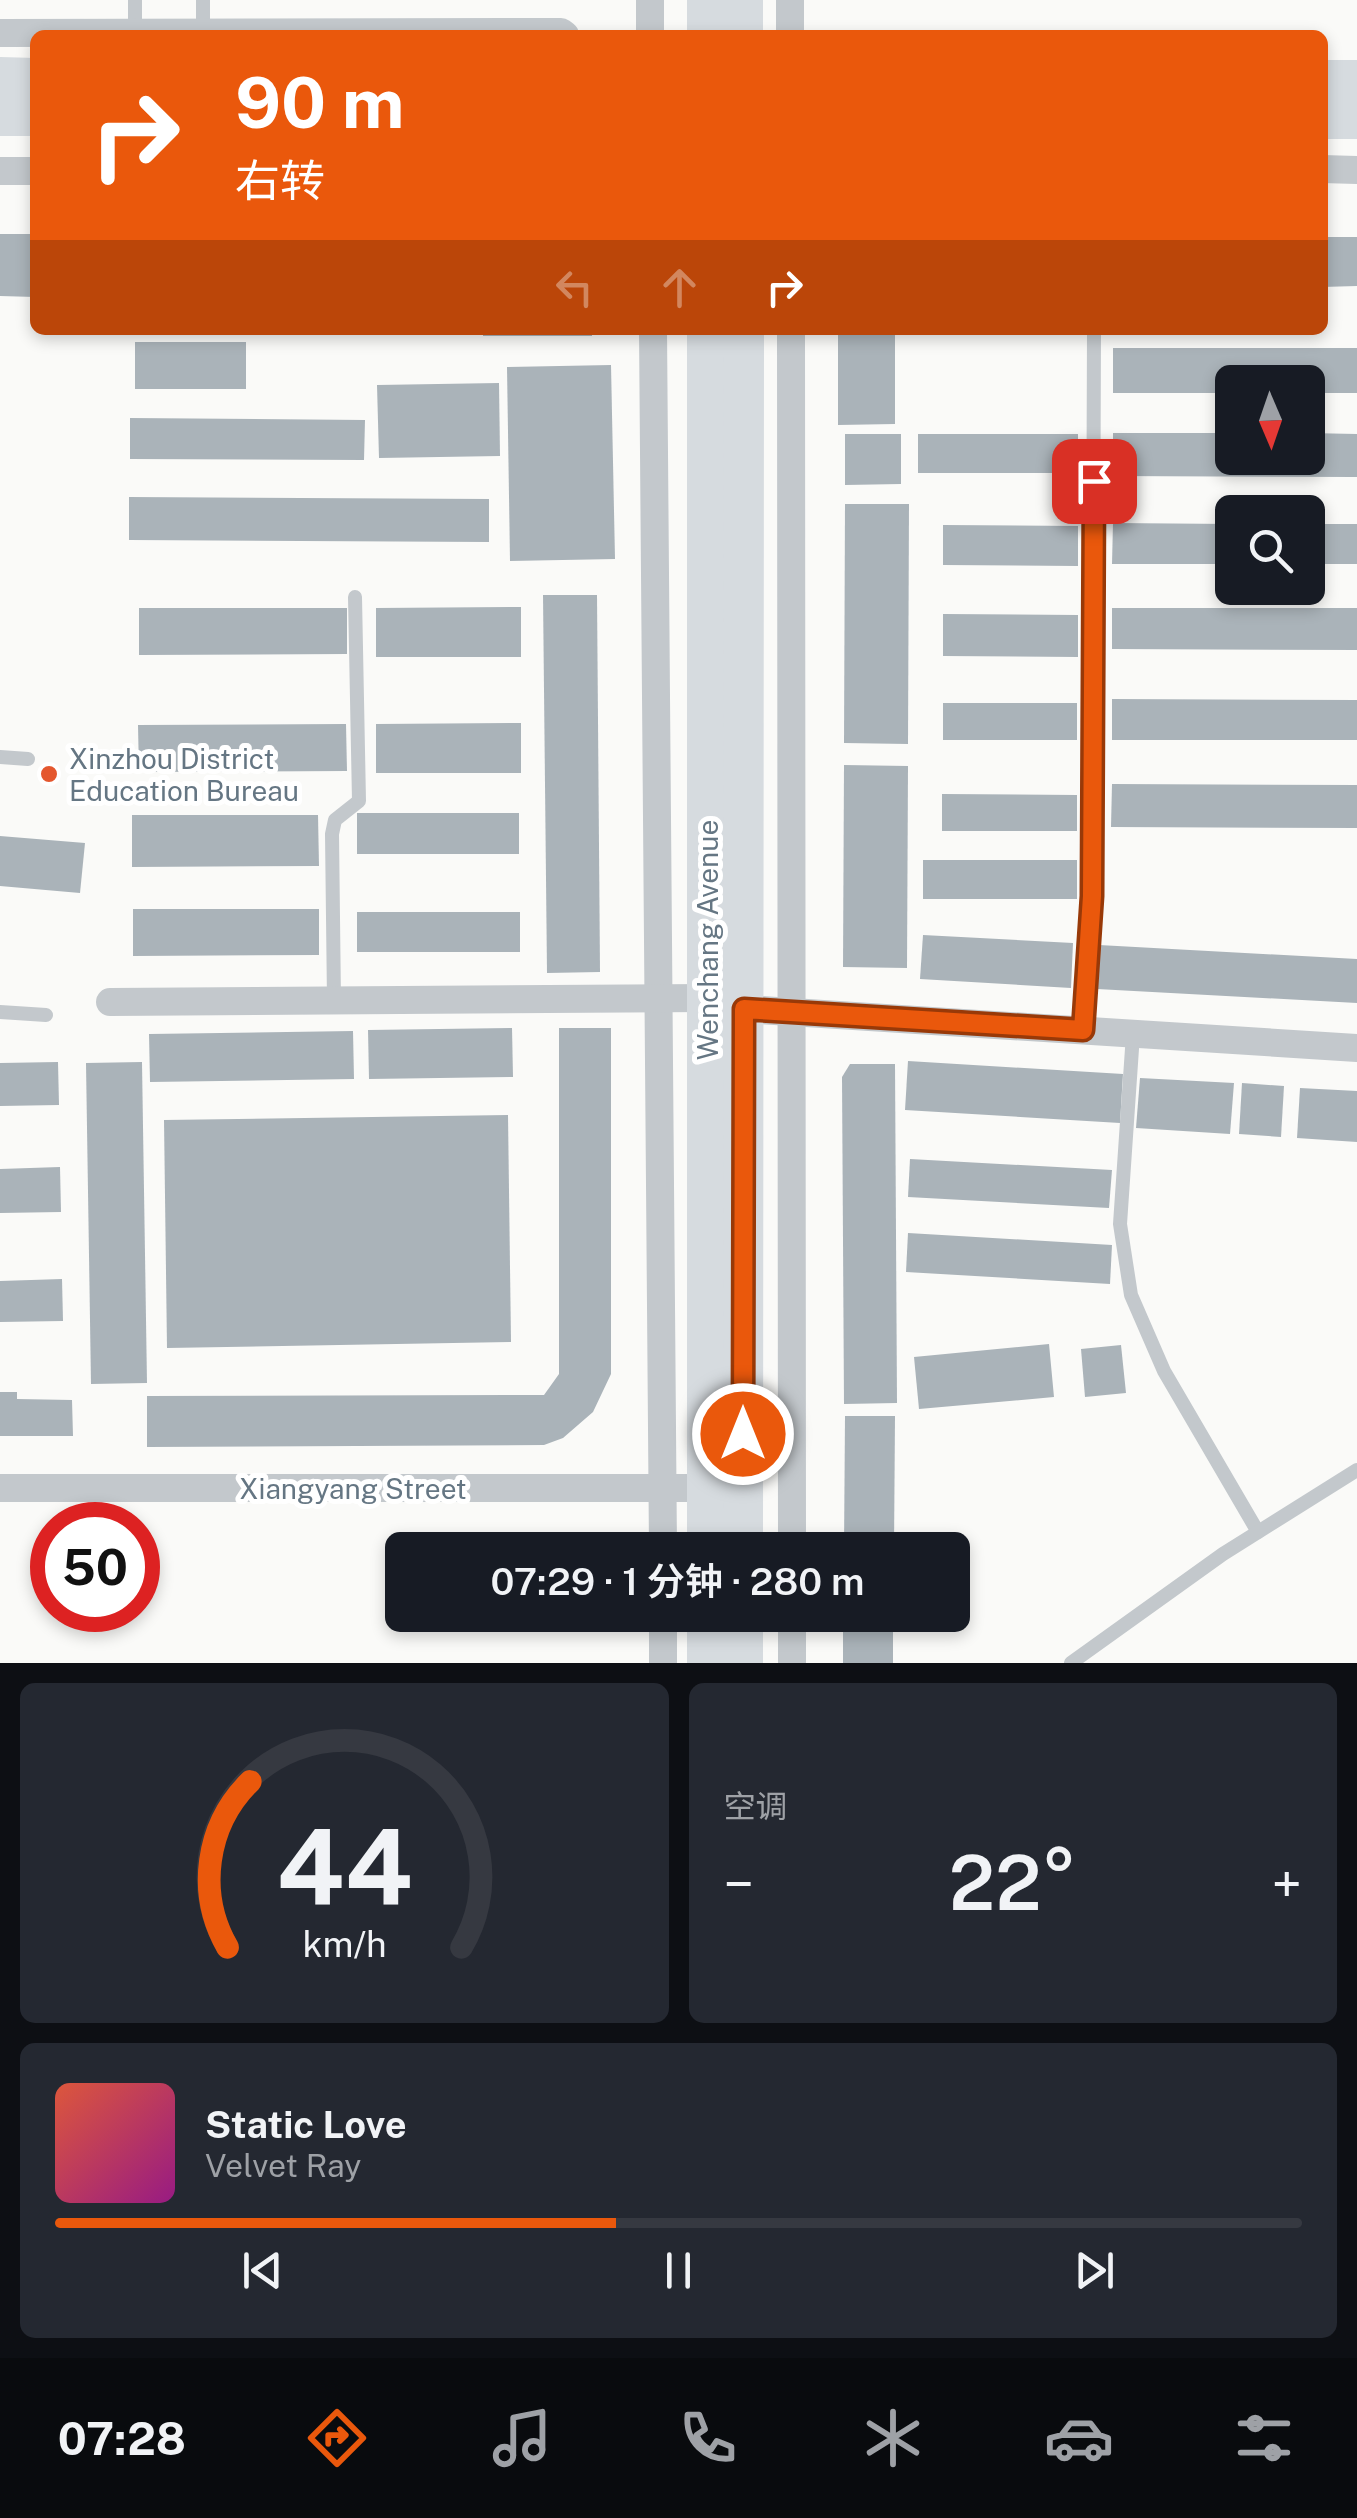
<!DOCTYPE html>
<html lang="zh">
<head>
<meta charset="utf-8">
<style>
	body { margin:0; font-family:"Public Sans","Noto Sans SC",sans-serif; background:#242831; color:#f1f3f6; height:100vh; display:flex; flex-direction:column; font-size:38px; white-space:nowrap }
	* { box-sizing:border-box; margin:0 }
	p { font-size:32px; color:#9ea1a6 }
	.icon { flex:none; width:55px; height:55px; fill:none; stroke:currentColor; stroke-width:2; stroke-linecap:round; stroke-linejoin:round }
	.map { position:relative; height:1663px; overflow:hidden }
	.side { display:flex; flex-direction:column; gap:20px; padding:20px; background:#0d0f14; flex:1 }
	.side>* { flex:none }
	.guide { position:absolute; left:30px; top:30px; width:1298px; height:305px; border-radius:15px; box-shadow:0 5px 15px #0003; background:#ea580c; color:#fff; overflow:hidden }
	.needle { width:65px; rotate:178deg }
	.buttons { position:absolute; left:1215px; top:365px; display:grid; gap:20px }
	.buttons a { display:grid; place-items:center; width:110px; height:110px; border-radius:15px; background:#171b24; box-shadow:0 5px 15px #0003; font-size:50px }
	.speed { position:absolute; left:30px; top:1502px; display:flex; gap:20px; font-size:50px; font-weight:700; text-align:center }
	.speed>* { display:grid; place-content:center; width:130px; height:130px; border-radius:50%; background:#171b24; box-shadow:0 5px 15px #0003; line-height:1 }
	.speed .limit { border:15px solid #d22; background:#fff; color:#111 }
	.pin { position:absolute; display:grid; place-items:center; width:85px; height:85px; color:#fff; margin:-42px; border-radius:20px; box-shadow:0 5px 15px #0006 }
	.me { position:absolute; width:110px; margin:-55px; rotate:0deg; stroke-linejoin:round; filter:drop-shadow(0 0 8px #0008) }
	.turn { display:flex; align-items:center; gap:35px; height:210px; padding:0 40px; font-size:45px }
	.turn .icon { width:130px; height:130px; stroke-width:2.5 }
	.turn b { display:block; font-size:70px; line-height:85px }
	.lanes { display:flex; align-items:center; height:95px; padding:0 40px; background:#0003; justify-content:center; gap:50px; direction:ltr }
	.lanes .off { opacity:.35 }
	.big { font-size:75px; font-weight:600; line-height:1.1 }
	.side .widget { flex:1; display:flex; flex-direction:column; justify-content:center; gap:15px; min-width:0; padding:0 35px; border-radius:15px; background:#242831 }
	.side .dial { align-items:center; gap:0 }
	.dial svg { height:260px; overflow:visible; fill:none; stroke:#363941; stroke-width:7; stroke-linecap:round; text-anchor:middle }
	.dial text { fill:#f1f3f6; stroke:none }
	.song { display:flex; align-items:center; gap:30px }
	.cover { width:120px; height:120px; border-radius:15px; background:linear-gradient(135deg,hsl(10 70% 55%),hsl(310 70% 35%)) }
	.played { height:10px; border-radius:5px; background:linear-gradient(90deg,#ea580c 45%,#363941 45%) }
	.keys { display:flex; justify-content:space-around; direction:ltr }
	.heat { display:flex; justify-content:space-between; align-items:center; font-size:55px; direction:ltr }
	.side .tiles { flex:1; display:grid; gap:20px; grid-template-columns:1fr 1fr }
	.widget:last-child { grid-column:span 2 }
	.trip { position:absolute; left:385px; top:1532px; width:585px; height:100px; border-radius:15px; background:#171b24; box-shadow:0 5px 15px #0003; font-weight:600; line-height:100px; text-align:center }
	.menu { display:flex; height:160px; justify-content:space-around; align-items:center; background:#090b0e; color:#9ea1a6 }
	.menu .icon { width:70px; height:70px }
	.menu .active { color:#ea580c }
	.menu b { font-size:45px; color:#f1f3f6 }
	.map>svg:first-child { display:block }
	.building { fill:#aab3b9 }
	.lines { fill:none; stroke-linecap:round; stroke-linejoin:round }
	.lane { stroke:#c3c8cc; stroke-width:14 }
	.street { stroke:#c3c8cc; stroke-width:28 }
	.secondary { stroke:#d6dbdf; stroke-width:40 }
	.route-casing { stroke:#983908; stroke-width:25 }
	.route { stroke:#ea580c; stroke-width:18 }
	.poi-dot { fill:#e4572e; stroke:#fff; stroke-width:4 }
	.labels { text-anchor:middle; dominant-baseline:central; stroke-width:10; stroke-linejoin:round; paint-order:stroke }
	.poi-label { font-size:28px; fill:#657683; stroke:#fff; text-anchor:start }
	.street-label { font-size:28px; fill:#657683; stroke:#fff }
</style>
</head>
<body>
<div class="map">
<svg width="1357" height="1663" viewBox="0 0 1357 1663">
	<rect width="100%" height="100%" fill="#fafaf8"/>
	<g class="building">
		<path d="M0 234H35V297L0 296Z"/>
		<path d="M1322 237H1357V286L1322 287Z"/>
		<rect x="483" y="330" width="109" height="6"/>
		<path d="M838 330H900L895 335V424L838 425Z"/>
		<rect x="135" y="342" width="111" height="47"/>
		<path d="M1113 348H1357V393H1308V382H1232V393H1113Z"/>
		<path d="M611 365 615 559 510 561 507 367Z"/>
		<path d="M499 383 500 456 379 458 377 385Z"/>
		<path d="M130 418 365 420 364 460 130 459Z"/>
		<path d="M1113 433H1232V458H1308V433L1357 434V477L1113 476Z"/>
		<path d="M845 434H901V484L845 485Z"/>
		<rect x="918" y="434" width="160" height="39"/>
		<path d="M129 497 489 499V542L129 540Z"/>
		<path d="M845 504H909L908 744 844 743Z"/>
		<path d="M1113 523 1232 524V564H1112Z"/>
		<rect x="1308" y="524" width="49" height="40"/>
		<path d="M943 525 1078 526V566L943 565Z"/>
		<path d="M543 595H597L600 972 547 973Z"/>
		<path d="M521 607V657H376V608Z"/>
		<path d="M139 608H347V654L139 655Z"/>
		<path d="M1112 608H1357V650L1112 649Z"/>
		<path d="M943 614 1078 615V657L943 656Z"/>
		<path d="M1112 699 1357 700V740H1112Z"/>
		<rect x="943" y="703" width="134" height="37"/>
		<path d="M521 723V773H376V724Z"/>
		<path d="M346 724 347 771 139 772 138 725Z"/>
		<path d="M844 765 908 766 907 968 843 967Z"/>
		<path d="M1112 784 1357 785V828L1111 827Z"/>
		<path d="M942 794 1077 795V831H942Z"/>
		<rect x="357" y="813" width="162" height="41"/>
		<path d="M132 815H318L319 866 132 867Z"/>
		<path d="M0 836 85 843 80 893 0 886Z"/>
		<rect x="923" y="860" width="154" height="39"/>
		<path d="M133 909H319V955L133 956Z"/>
		<rect x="357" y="912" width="163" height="40"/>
		<path d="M923 935 1073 943 1071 988 920 979Z"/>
		<path d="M1099 945 1357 959V1003L1097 989Z"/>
		<path d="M512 1028 513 1077 369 1079 368 1030Z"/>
		<path d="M559 1028H611V1374L593 1412 563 1438 544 1445 147 1447V1396L544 1395 559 1374Z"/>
		<path d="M353 1031 354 1079 150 1082 149 1034Z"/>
		<path d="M908 1061 1123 1074 1120 1123 905 1110Z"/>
		<path d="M58 1062 59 1105 0 1106V1063Z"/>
		<path d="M142 1062 147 1383 91 1384 86 1063Z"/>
		<path d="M850 1064H895L897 1403 844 1404 842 1077Z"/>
		<path d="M1140 1078 1234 1083 1230 1134 1136 1128Z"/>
		<path d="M1242 1083 1284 1086 1281 1137 1239 1134Z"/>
		<path d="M1300 1088 1357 1091V1142L1297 1138Z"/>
		<path d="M508 1115 511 1342 167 1348 164 1120Z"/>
		<path d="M910 1159 1112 1170 1109 1208 908 1197Z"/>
		<path d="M60 1167 61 1212 0 1213V1169Z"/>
		<path d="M908 1233 1112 1245 1110 1284 906 1272Z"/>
		<path d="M62 1279 63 1321 0 1322V1281Z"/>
		<path d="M1049 1344 1054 1397 919 1409 914 1357Z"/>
		<path d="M1121 1345 1126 1393 1085 1397 1081 1349Z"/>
		<path d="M0 1392H17V1399L72 1400 73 1436H0Z"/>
		<path d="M845 1416H895L894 1550H844Z"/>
		<rect x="843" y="1615" width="50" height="48"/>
	</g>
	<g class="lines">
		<g class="lane">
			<path d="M135 0V34"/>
			<path d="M203 0V33"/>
			<path d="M0 757 28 759"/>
			<path d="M334 1001 332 834 335 820 359 801 355 597"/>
			<path d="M0 1012 46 1015"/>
			<path d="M1083 1030 1092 896 1094 330"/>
			<path d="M1133 1034 1120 1224 1131 1295 1164 1371 1258 1532"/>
			<path d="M1071 1663 1223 1554 1357 1470"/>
		</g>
		<g class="street">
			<path d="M650 0V35"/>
			<path d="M790 0V35"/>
			<path d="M0 33 561 32 565 35"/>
			<path d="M1322 169 1357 170"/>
			<path d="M0 171H35"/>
			<path d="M653 330 663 1550"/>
			<path d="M791 330 792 1550"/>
			<path d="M110 1002 707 998"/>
			<path d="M744 1009 1357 1048"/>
			<path d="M0 1488H707"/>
			<path d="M663 1615V1663"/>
			<path d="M792 1615V1663"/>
		</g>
		<g class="secondary">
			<path d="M707 0V35"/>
			<path d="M743 35V0"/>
			<path d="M0 77 35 78"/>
			<path d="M1322 80H1357"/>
			<path d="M0 116H35"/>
			<path d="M1322 119H1357"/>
			<path d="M707 1550V330"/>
			<path d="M743 1550 744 330"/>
			<path d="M707 1663V1615"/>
			<path d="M743 1663V1615"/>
		</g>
	</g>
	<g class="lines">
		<defs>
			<path id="route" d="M743 1434 744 1009 1083 1030 1092 896 1094 481"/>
		</defs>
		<use href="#route" class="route-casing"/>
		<use href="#route" class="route"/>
	</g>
	<circle class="poi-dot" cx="49" cy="774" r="10"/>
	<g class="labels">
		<g class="poi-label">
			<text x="69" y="758">Xinzhou District<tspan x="69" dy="32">Education Bureau</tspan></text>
		</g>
		<g class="street-label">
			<text transform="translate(707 940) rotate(-90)">Wenchang Avenue</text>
			<text x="353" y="1488">Xiangyang Street</text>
		</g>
	</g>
</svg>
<div class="buttons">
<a><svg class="needle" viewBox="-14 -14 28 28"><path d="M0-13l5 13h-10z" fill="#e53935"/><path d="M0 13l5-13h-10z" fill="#9ea1a6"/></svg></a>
<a><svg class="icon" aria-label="search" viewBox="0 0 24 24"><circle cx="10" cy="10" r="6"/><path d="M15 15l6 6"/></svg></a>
</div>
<div class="speed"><div class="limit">50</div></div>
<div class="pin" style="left:1094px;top:481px;background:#d93025"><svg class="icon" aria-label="arrive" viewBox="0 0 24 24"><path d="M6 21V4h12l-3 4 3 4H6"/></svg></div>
<svg class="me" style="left:743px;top:1434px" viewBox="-20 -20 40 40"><circle r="17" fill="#ea580c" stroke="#fff" stroke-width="3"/><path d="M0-11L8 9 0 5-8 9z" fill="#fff"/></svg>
<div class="trip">07:29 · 1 分钟 · 280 m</div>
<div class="guide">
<div class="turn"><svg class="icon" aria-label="right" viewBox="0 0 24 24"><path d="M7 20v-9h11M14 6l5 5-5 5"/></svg><div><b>90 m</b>右转</div></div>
<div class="lanes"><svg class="icon off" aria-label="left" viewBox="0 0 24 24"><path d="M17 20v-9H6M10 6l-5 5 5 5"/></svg><svg class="icon off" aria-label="ahead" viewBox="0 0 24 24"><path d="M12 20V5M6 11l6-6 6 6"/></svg><svg class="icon" aria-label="right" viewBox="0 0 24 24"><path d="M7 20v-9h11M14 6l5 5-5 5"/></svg></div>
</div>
</div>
<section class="side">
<div class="tiles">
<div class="widget dial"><svg viewBox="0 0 100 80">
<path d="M14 69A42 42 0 1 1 86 69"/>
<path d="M14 69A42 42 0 0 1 21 18" stroke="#ea580c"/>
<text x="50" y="56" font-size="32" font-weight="700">44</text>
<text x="50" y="72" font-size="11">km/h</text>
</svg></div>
<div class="widget"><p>空调</p>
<div class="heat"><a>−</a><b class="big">22°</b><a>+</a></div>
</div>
<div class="widget">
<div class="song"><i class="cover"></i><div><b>Static Love</b><p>Velvet Ray</p></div></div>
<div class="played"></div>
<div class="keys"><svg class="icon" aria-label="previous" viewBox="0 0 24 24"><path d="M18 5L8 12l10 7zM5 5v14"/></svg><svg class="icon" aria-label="pause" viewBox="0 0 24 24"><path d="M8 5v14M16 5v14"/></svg><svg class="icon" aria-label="next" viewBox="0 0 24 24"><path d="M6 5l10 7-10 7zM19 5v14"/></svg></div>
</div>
</div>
</section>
<nav class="menu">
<b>07:28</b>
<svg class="icon active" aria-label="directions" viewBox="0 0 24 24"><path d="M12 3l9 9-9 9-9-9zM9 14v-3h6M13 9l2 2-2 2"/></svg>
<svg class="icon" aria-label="music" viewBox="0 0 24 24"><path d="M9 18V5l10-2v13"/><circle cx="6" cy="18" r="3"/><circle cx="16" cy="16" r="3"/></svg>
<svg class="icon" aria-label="phone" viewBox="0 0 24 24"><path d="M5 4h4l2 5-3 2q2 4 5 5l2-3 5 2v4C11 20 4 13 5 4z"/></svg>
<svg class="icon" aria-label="climate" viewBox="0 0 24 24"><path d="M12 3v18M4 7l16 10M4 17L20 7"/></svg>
<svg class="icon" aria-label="car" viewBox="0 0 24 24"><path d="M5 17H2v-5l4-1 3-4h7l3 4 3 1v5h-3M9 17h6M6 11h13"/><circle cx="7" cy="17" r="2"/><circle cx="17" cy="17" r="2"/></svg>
<svg class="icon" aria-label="filters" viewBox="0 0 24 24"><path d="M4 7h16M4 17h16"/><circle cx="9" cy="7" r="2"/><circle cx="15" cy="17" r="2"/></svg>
</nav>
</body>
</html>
